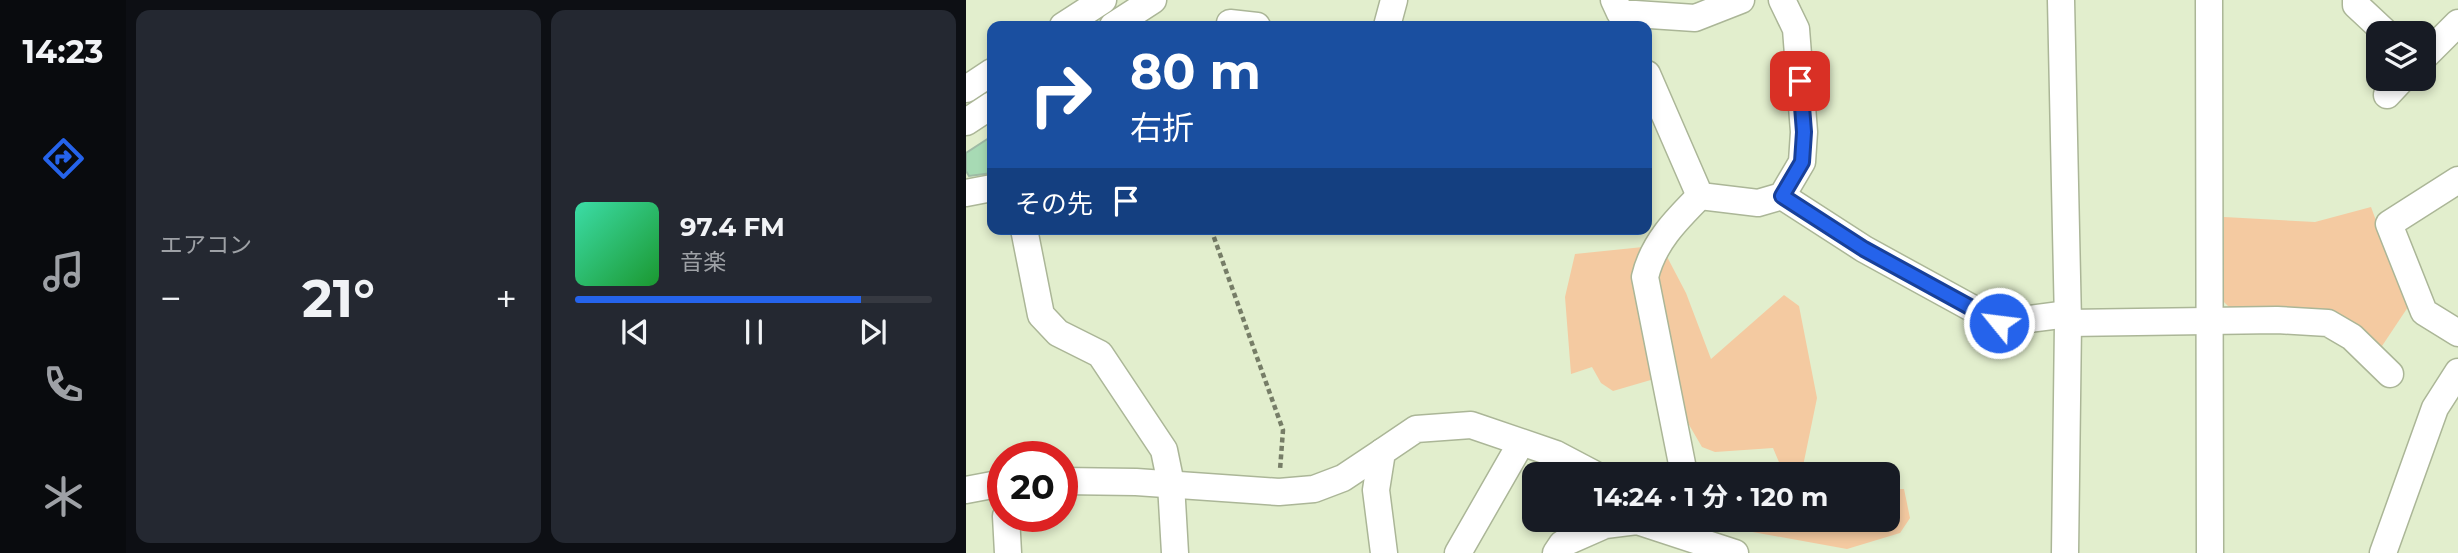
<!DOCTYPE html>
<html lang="ja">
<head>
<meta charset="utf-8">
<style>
	body { margin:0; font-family:Montserrat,"Noto Sans JP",sans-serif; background:#242831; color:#f1f3f6; height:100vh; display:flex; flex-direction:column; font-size:26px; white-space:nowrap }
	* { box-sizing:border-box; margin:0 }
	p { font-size:23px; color:#9ea1a6 }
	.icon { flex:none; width:38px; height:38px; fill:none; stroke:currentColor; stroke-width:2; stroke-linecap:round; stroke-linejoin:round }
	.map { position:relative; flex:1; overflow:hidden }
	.side { display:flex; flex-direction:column; gap:10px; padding:10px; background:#0d0f14; width:840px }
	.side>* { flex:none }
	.hud { position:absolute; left:21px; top:21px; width:665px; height:214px; border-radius:14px; box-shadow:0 4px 10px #0003; background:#1a4fa0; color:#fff; overflow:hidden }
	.buttons { position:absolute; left:1400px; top:21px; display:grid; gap:14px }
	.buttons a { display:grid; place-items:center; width:70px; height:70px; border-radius:14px; background:#171b24; box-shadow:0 4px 10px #0003; font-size:35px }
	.speed { position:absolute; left:21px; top:441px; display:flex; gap:14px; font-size:35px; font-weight:700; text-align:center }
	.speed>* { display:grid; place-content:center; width:91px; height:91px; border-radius:50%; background:#171b24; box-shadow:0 4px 10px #0003; line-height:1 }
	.speed .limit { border:10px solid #d22; background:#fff; color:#111 }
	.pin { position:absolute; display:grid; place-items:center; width:60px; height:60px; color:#fff; margin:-30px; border-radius:14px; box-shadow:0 4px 10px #0006 }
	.me { position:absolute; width:77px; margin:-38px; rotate:299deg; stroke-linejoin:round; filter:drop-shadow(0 0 5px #0008) }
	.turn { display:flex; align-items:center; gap:24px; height:147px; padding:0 28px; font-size:32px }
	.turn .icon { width:91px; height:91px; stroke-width:2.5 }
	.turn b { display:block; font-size:49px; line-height:60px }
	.then { display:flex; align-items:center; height:66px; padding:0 28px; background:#0003; gap:14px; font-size:26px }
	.big { font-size:52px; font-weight:700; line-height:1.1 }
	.side .card { flex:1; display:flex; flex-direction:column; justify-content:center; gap:10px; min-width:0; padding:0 24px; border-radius:14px; background:#242831 }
	.song { display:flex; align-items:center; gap:21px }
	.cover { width:84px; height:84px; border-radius:10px; background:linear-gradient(135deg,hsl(160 70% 55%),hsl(130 70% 35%)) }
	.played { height:7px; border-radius:4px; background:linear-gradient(90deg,#2563eb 80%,#363941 80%) }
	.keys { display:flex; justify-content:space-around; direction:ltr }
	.heat { display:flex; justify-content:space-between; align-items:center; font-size:38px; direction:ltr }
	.side .tiles { flex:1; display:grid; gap:10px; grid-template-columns:repeat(2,1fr) }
	.trip { position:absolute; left:556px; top:462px; width:378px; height:70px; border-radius:14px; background:#171b24; box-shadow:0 4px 10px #0003; font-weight:700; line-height:70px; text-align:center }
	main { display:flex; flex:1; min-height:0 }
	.menu { display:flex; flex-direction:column; width:126px; justify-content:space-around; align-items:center; background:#090b0e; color:#9ea1a6 }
	.menu .icon { width:49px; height:49px }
	.menu .selected { color:#2563eb }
	.menu b { font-size:32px; color:#f1f3f6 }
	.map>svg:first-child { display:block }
	.green { fill:#f4caa1 }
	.building { fill:#a7dab4; stroke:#9ebba5; stroke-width:2 }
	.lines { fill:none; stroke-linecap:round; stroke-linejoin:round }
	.minor-casing { stroke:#abb697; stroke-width:29 }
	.path { stroke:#767d67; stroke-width:4.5; stroke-dasharray:5 3.5; stroke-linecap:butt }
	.minor { stroke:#fff; stroke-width:26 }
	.route-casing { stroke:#184099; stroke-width:18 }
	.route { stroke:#2563eb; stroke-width:12 }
</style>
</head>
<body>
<main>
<nav class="menu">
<b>14:23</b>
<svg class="icon selected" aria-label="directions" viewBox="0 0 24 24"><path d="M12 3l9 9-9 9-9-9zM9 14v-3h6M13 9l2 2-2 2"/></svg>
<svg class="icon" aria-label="music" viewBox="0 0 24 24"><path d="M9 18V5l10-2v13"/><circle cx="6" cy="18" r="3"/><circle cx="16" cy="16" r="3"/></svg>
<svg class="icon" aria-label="phone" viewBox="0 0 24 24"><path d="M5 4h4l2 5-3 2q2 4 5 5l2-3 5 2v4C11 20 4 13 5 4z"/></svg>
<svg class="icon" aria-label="climate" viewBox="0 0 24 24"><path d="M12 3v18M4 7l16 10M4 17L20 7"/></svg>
</nav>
<section class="side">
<div class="tiles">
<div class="card"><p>エアコン</p>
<div class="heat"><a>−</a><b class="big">21°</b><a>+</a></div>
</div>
<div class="card">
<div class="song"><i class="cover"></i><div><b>97.4 FM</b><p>音楽</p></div></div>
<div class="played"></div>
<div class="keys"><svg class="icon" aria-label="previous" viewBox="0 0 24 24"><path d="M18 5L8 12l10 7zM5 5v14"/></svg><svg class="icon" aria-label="pause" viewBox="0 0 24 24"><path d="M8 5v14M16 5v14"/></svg><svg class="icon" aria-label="next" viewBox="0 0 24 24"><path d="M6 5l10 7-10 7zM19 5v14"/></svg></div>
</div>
</div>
</section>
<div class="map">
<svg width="1492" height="553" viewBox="0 0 1492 553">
	<rect width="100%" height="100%" fill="#e2eecd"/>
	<g class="green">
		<path d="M1405 207 1442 307 1414 349 1269 313 1257 301 1258 217 1349 222Z"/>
		<path d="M677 247 698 251 720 293 745 359 818 295 833 306 851 398 836 471 838 474H818L807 448 749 452 736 447 695 377 647 391 635 383 626 367 605 374 599 297 609 254Z"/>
		<path d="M922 489H938L944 518 934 533 881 549 781 531 777 520H922Z"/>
	</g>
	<path class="building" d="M26 136V173L3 176 0 171V153Z"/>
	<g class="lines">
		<defs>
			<g id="minor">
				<path d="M648 0 654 13 729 18 775 0"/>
				<path d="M1095 0 1102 323 1099 553"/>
				<path d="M1243 0 1244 553"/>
				<path d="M1390 0V5L1420 33"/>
				<path d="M264 23 291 26"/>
				<path d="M97 26 137 0"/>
				<path d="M147 26 187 0"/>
				<path d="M421 26 428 0"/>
				<path d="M1458 57 1492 23"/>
				<path d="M681 74 734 196 792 203 816 196 836 162 838 132 830 29 816 0"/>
				<path d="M0 89 26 72"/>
				<path d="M1421 95 1436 79"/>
				<path d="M0 122 26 105"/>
				<path d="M1492 180 1423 224 1458 312 1492 333"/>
				<path d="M0 193 26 188"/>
				<path d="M816 196 898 249 1033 323 1102 314"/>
				<path d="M58 229 75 315 92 333 134 354 198 450 205 484 209 553"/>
				<path d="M1102 323 1311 320 1362 323 1386 337 1424 374"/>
				<path d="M718 474 679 277C687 243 710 220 734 196"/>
				<path d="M96 481 170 482 313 492 348 489 377 478 416 452"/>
				<path d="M0 490 37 483"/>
				<path d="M40 516 42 553"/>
				<path d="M418 553 410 490 416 452 450 429 505 425 590 454 628 474"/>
				<path d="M492 553 555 443"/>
				<path d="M590 553 596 544 639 525 671 521 769 553"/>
				<path d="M1417 553 1469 408 1492 372"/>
			</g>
		</defs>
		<use href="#minor" class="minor-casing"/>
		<path class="path" d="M245 229 317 430 314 470"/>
		<use href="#minor" class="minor"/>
	</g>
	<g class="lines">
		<defs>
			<path id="route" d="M834 81 838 132 836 162 816 196 898 249 1033 323"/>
		</defs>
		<use href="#route" class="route-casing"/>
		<use href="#route" class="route"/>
	</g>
</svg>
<div class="buttons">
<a><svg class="icon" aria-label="layers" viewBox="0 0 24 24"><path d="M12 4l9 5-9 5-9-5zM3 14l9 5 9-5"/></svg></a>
</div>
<div class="speed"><div class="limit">20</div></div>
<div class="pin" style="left:834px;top:81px;background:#d93025"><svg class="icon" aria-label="arrive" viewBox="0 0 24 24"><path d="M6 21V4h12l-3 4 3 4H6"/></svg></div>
<svg class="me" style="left:1033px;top:323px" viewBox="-20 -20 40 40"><circle r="17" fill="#2563eb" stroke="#fff" stroke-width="3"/><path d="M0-11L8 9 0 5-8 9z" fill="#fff"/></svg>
<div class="trip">14:24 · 1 分 · 120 m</div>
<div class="hud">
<div class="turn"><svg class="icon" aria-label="right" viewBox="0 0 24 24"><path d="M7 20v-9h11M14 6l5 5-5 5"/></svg><div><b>80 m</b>右折</div></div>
<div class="then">その先<svg class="icon" aria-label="arrive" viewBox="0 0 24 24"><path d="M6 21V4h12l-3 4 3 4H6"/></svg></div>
</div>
</div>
</main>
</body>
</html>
